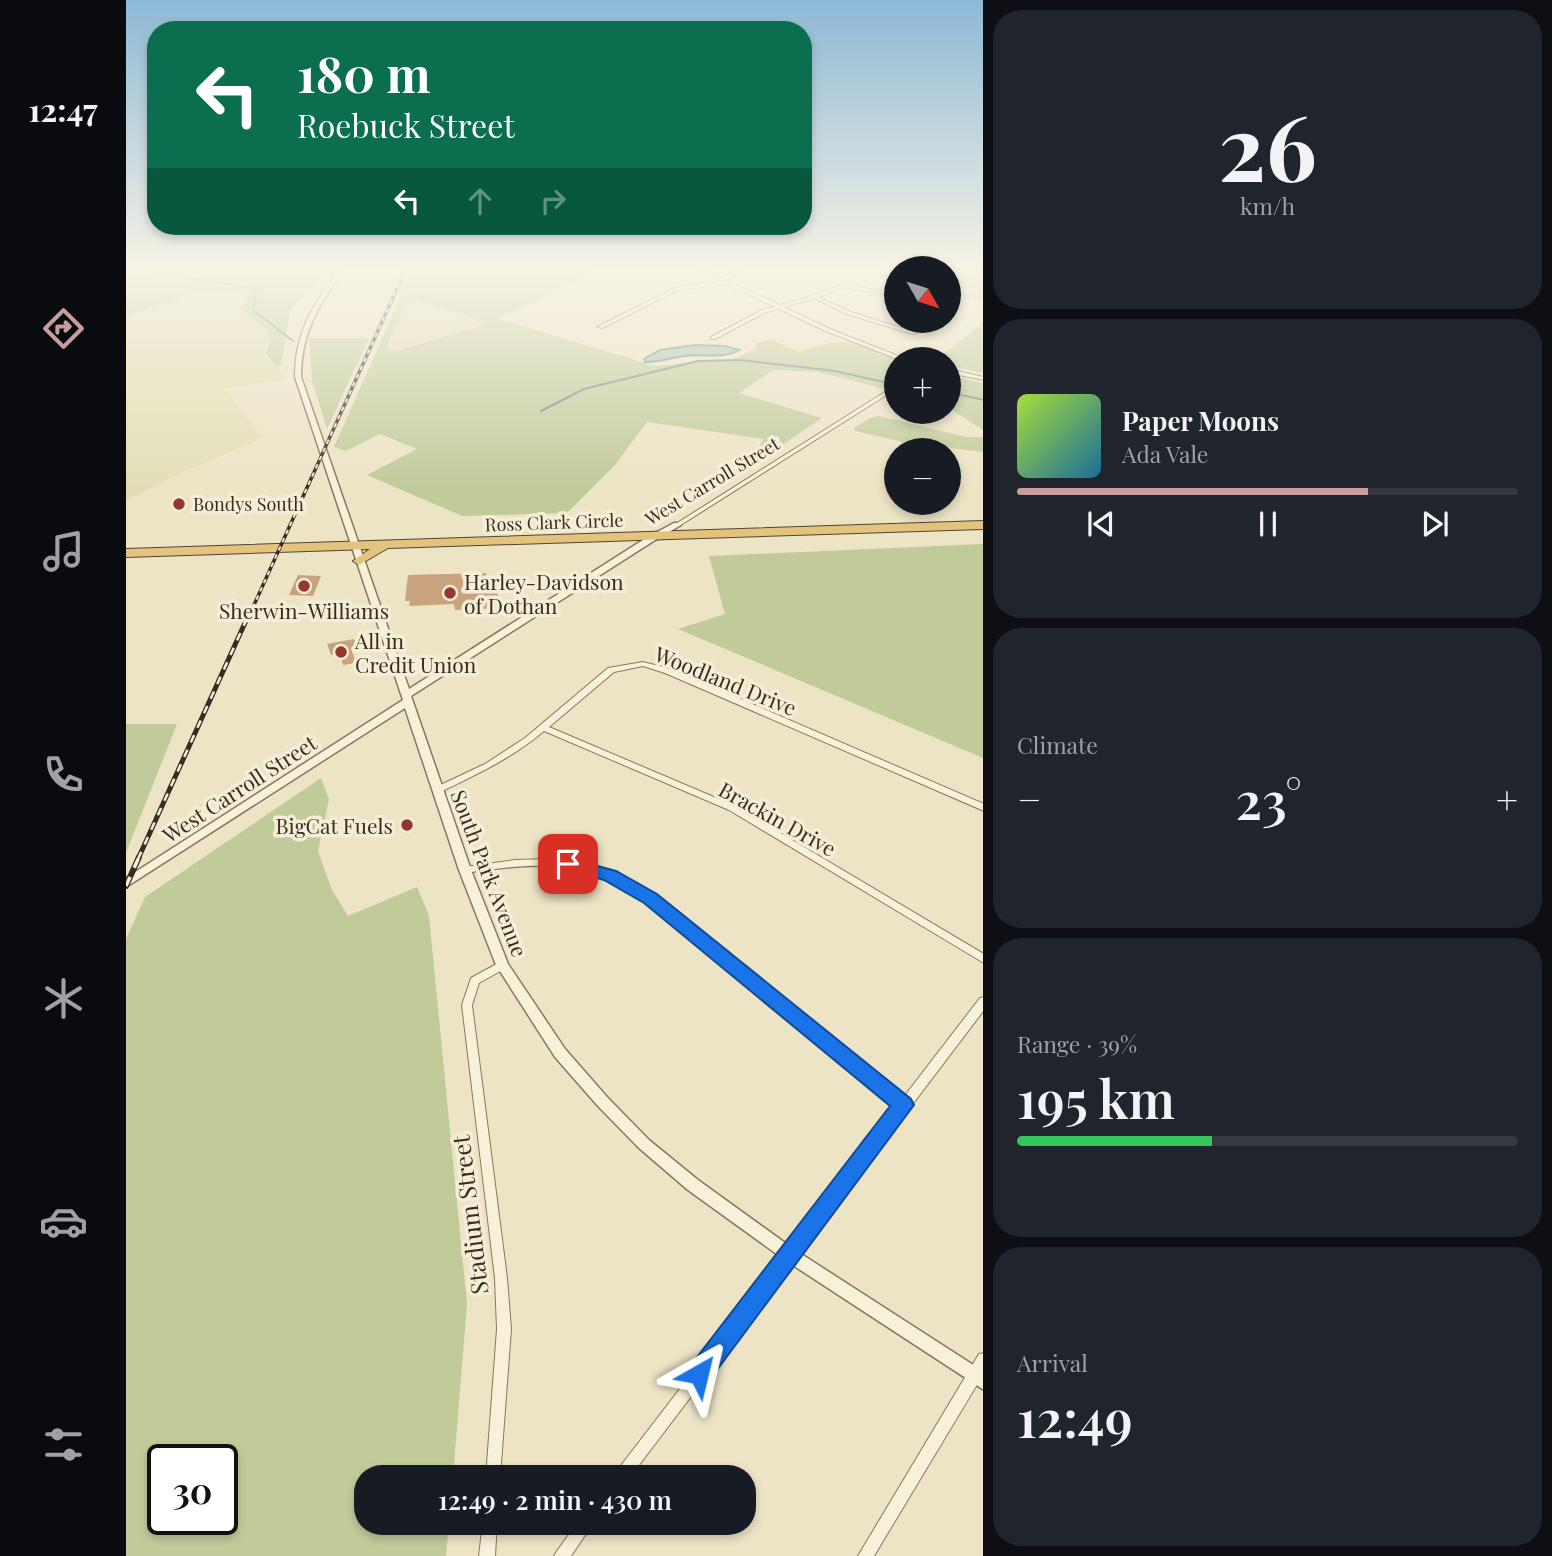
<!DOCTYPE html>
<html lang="en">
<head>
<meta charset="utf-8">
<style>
	body { margin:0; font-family:"Playfair Display",serif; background:#20242c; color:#f1f3f6; height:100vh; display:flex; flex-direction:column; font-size:26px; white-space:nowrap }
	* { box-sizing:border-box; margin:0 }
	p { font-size:23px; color:#9ea1a6 }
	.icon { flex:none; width:38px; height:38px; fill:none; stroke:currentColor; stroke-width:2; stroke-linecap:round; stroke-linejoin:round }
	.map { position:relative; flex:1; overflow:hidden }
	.side { display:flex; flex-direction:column; gap:10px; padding:10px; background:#0d0f14; width:569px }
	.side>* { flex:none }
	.guide { position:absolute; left:21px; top:21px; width:665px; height:214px; border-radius:28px; box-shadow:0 4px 10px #0003; background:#0b6e4f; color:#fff; overflow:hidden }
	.needle { width:46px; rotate:129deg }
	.tools { position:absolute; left:758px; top:256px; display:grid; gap:14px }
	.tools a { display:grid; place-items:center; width:77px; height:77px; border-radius:50%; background:#171b24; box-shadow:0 4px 10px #0003; font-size:35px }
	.speed { position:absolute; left:21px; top:1444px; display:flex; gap:14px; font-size:35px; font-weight:700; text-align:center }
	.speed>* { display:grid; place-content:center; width:91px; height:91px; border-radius:50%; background:#171b24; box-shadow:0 4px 10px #0003; line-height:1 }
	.speed .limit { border:4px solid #111; border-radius:10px; background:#fff; color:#111 }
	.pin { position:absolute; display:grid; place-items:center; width:60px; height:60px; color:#fff; margin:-30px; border-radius:14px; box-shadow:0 4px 10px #0006 }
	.me { position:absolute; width:77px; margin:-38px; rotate:37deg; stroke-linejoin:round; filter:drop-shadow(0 0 5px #0008) }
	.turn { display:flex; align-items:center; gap:24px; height:147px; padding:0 35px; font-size:32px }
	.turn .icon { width:91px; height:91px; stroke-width:2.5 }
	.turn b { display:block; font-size:49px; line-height:60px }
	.lanes { display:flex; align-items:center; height:66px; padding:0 35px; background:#0003; justify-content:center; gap:35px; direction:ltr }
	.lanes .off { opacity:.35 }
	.big { font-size:52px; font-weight:600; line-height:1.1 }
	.side .card { flex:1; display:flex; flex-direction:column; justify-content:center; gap:10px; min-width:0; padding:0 24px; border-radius:28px; background:#20242c }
	.side .dial { align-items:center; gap:0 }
	.dial b { font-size:91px; line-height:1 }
	.song { display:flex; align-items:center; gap:21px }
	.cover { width:84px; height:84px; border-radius:10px; background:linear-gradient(135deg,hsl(80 70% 55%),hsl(200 70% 35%)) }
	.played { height:7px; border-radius:4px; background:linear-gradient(90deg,#c79e9c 70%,#363941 70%) }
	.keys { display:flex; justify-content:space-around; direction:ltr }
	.heat { display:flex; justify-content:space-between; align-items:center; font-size:38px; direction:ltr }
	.charge { height:10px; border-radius:5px; background:linear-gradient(90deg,#34c759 39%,#363941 0) }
	.trip { position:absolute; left:228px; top:1465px; width:402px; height:70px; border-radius:28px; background:#171b24; box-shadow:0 4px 10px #0003; font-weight:600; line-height:70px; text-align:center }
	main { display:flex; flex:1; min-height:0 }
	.tabs { display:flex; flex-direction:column; width:126px; justify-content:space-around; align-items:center; background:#090b0e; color:#9ea1a6 }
	.tabs .icon { width:49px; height:49px }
	.tabs .active { color:#c79e9c }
	.tabs b { font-size:32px; color:#f1f3f6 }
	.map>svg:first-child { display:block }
	.farmland { fill:#e2deb4 }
	.green { fill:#c1cb9a; fill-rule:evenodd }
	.water { fill:#a7c0bb; stroke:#6e8f89; stroke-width:2 }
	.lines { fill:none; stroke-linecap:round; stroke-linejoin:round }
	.stream { stroke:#6e8f89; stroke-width:2 }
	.building { fill:#c9a37e }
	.minor-casing { stroke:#87775c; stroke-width:2 }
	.tertiary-casing { stroke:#87775c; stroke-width:3 }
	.trunk-casing { stroke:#554530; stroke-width:2 }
	.minor { fill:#f8f1d9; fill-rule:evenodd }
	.tertiary { fill:#f8f1d9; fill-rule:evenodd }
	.trunk { fill:#e3c47e; fill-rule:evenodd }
	.rail-far2-casing { stroke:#382e20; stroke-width:3.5 }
	.rail-far1-casing { stroke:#382e20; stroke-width:5 }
	.rail-casing { stroke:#382e20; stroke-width:6 }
	.rail-far2 { stroke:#f4eed6; stroke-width:2; stroke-dasharray:4.5; stroke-linecap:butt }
	.rail-far1 { stroke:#f4eed6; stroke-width:2.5; stroke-dasharray:8; stroke-linecap:butt }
	.rail { stroke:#f4eed6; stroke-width:3.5; stroke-dasharray:10; stroke-linecap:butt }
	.route { fill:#1a73e8; stroke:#114b97; stroke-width:2 }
	.poi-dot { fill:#94372f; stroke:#f4eed6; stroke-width:2.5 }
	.labels { text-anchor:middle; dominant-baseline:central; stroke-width:7; stroke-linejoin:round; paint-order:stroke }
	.far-street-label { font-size:18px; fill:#382e20; stroke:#f4eed6 }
	.far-poi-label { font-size:18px; fill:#382e20; stroke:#f4eed6; text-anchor:start }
	.poi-label { font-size:21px; fill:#382e20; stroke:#f4eed6; text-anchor:start }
	.street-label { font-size:21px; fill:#382e20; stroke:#f4eed6 }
	.near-street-label { font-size:24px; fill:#382e20; stroke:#f4eed6 }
</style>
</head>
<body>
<main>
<nav class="tabs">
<b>12:47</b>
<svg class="icon active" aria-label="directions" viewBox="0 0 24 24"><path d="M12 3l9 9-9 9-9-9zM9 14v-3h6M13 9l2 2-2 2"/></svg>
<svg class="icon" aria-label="music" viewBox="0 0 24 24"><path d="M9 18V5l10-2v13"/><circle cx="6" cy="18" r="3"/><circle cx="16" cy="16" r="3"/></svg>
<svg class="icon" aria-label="phone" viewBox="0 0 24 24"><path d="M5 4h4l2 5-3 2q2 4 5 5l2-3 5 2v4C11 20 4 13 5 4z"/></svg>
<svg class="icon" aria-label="climate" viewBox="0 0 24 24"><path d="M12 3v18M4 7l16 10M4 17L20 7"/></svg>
<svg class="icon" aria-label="car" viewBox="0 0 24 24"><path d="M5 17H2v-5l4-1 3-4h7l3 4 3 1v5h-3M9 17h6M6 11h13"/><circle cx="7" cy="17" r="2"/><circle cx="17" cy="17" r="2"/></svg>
<svg class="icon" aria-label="filters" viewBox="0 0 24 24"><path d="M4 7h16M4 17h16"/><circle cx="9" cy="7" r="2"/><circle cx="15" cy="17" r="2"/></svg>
</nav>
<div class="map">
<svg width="858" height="1556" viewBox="0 0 858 1556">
	<rect width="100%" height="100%" fill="#ede4c6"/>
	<g class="farmland">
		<path d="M79 290 106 291 121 296 112 308 141 329 145 338 140 355 161 379 99 389 137 438 59 471 0 501V316Z"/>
		<path d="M284 300 327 309 359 321V325L270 351H263L260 348 279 304Z"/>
	</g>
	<g class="green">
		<path d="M0 271H200L164 311 155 366 151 367 140 354 145 338 140 329 112 308 121 299 118 294 79 290 0 316Z"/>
		<path d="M286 271H469L372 319 529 366 608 359 630 349V343L646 340 673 352C721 335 724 342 770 359V381L759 389 693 372 648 370 613 393 696 418 638 457 630 461 626 457 638 439 521 422 489 465 441 513 336 516 241 475 291 449 254 434 220 451 208 447ZM292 300C313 309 336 313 359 321V325L270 351 260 348 281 302Z"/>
		<path d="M822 271H857V301L823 292Z"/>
		<path d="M857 323V373L823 366 822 359H811Z"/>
		<path d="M183 338H243L201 429 186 381Z"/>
		<path d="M822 375 857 383V430L823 408Z"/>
		<path d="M753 416 840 437H857V452L808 446 789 450 773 441 729 431 728 428 744 418Z"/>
		<path d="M857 544V758L552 629 599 614 583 556Z"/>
		<path d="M0 724H51L0 853Z"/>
		<path d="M195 778 203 799 192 851 206 890 222 916 291 887 303 916 341 1304 327 1477H240V1522L323 1523 320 1556H0V939L19 897ZM37 1460H96V1519H37Z"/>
	</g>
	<path class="water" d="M569 345 599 346 613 350C595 360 576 353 558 356 544 358 533 362 519 362L518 359 534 350Z"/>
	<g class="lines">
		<g class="stream">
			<path d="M17 271 121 287 130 292 127 310 167 341"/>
			<path d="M822 392 858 400"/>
			<path d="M415 411 458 389 572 361 615 360 709 371 758 382 770 381"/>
		</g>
	</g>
	<g class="building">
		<path d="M360 573V583L365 582 373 597 374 608 329 610 328 604 283 606 284 601H279L282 575Z"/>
		<path d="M172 575 195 576 187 596 163 595Z"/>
		<path d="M228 639 232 650 226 651 230 663 217 665 214 653 205 655 201 644Z"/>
	</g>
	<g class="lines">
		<defs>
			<g id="minor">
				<path d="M575 271H580L596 278 612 271H617L600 280 654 305 677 299 718 284 770 294V296L718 287 692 297 725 312 791 333 786 334 721 314 688 298 658 307 706 330 780 359H772L702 332 653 309 640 312 589 339H585V337L636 310 649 307 600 284 552 290 476 328 471 327 549 288 595 281Z"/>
				<path d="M822 308 828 309V310L826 311H822Z"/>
				<path d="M822 369 858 377V380L822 373Z"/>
				<path d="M770 385V389L553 526 551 527 548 525Z"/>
				<path d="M517 662 545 669 858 804V811L539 673 517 666 488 672 423 727 609 806 858 954V963L603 810 418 731C386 758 352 774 314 792L311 793 307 790 308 788 359 764 399 738 482 668Z"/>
				<path d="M421 859C461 862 491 872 525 893L777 1098 854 998 858 997V1010L504 1477H488L490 1472 771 1106 534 910C518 898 501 886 483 879 437 859 387 866 339 873L336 872 334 870 336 868 339 867 389 860Z"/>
				<path d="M376 961 380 962 381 965 380 968 353 983 346 1005 381 1278 385 1329 374 1477H360L371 1329 369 1278 336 1005 345 978Z"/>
				<path d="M858 1353V1373L748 1556H732L853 1354Z"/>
				<path d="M357 1522H371L369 1556H353Z"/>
				<path d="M452 1522H468L445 1556H428L431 1551Z"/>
			</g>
			<path id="tertiary" d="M211 271H217C192 306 175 333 175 377L283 689 520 538 548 523H551L555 525 526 542 285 696 345 870 382 964 439 1049 481 1097 523 1140 572 1180 669 1250 858 1372V1390L659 1260 562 1190 513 1148 471 1105 429 1057 370 965 333 870 279 708 0 887V878L277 700 169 377C169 333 187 306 211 271Z"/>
			<path id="trunk" d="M858 521V529L262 548 233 565 227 561 244 549 0 557V549Z"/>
		</defs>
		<use href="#minor" class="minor-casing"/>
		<use href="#tertiary" class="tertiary-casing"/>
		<use href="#trunk" class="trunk-casing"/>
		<use href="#minor" class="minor"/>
		<use href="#tertiary" class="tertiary"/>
		<use href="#trunk" class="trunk"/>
		<defs>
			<path id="rail-far2" d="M123 616 279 271"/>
			<path id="rail-far1" d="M12 859 123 614"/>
			<path id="rail" d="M0 886 13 857"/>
		</defs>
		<use href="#rail-far2" class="rail-far2-casing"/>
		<use href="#rail-far1" class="rail-far1-casing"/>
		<use href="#rail" class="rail-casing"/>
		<use href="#rail-far2" class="rail-far2"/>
		<use href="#rail-far1" class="rail-far1"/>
		<use href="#rail" class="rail"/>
	</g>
	<linearGradient id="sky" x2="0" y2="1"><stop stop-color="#8eb9d6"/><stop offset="0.55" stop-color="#f7f3e5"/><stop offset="1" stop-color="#f7f3e5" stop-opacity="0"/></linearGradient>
	<rect width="858" height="489" fill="url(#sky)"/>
	<path class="route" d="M442 858 490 871 531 894 785 1099 788 1105 582 1382 573 1386 565 1382 561 1374 565 1365 764 1106 518 903 478 880 436 868 433 864 436 860Z"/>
	<g class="poi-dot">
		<circle cx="53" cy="504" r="7"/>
		<circle cx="178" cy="586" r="7"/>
		<circle cx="324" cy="593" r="7"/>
		<circle cx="215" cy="652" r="7"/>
		<circle cx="281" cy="825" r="7"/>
	</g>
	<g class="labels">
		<g class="far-street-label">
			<text transform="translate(586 481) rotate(-31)">West Carroll Street</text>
			<text transform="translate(428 522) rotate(-2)">Ross Clark Circle</text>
		</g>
		<g class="far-poi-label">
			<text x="67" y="504">Bondys South</text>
		</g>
		<g class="poi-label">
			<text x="338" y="581">Harley-Davidson<tspan x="338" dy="24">of Dothan</tspan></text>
			<text x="178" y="610" text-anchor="middle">Sherwin-Williams</text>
			<text x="229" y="640">All in<tspan x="229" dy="24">Credit Union</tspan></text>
			<text x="267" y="825" text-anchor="end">BigCat Fuels</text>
		</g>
		<g class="street-label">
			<text transform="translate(600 680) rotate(22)">Woodland Drive</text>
			<text transform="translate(113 788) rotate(-33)">West Carroll Street</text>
			<text transform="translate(652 818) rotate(29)">Brackin Drive</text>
			<text transform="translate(364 873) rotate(69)">South Park Avenue</text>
		</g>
		<g class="near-street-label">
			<text transform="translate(343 1215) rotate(-97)">Stadium Street</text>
		</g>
	</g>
</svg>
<div class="tools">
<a><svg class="needle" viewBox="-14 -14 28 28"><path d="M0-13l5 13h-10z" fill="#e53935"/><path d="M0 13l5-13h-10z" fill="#9ea1a6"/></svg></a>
<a>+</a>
<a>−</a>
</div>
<div class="speed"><div class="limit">30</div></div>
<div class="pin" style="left:442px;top:864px;background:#d93025"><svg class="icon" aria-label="arrive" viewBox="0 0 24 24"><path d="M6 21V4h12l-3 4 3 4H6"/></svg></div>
<svg class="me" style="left:573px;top:1374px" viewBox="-20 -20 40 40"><path d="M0-17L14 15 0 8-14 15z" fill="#1a73e8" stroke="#fff" stroke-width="4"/></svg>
<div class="trip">12:49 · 2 min · 430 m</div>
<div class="guide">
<div class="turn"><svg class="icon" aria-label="left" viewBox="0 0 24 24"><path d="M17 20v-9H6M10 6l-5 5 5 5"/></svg><div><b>180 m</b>Roebuck Street</div></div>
<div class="lanes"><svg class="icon" aria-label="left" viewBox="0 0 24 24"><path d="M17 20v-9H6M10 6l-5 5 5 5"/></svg><svg class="icon off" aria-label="ahead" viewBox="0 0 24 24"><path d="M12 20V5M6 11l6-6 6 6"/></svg><svg class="icon off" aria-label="right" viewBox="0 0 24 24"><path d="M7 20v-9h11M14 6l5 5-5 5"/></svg></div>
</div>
</div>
<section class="side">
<div class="card dial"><b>26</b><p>km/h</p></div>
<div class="card">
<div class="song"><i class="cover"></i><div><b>Paper Moons</b><p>Ada Vale</p></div></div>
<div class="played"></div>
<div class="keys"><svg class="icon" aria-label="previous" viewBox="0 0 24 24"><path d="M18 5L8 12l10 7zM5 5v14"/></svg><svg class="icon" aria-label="pause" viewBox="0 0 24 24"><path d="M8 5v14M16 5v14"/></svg><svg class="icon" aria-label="next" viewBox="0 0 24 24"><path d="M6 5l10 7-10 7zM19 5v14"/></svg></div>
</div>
<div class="card"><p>Climate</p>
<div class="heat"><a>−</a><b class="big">23°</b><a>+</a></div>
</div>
<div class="card"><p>Range · 39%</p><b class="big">195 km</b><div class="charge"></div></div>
<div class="card"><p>Arrival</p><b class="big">12:49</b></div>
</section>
</main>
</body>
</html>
